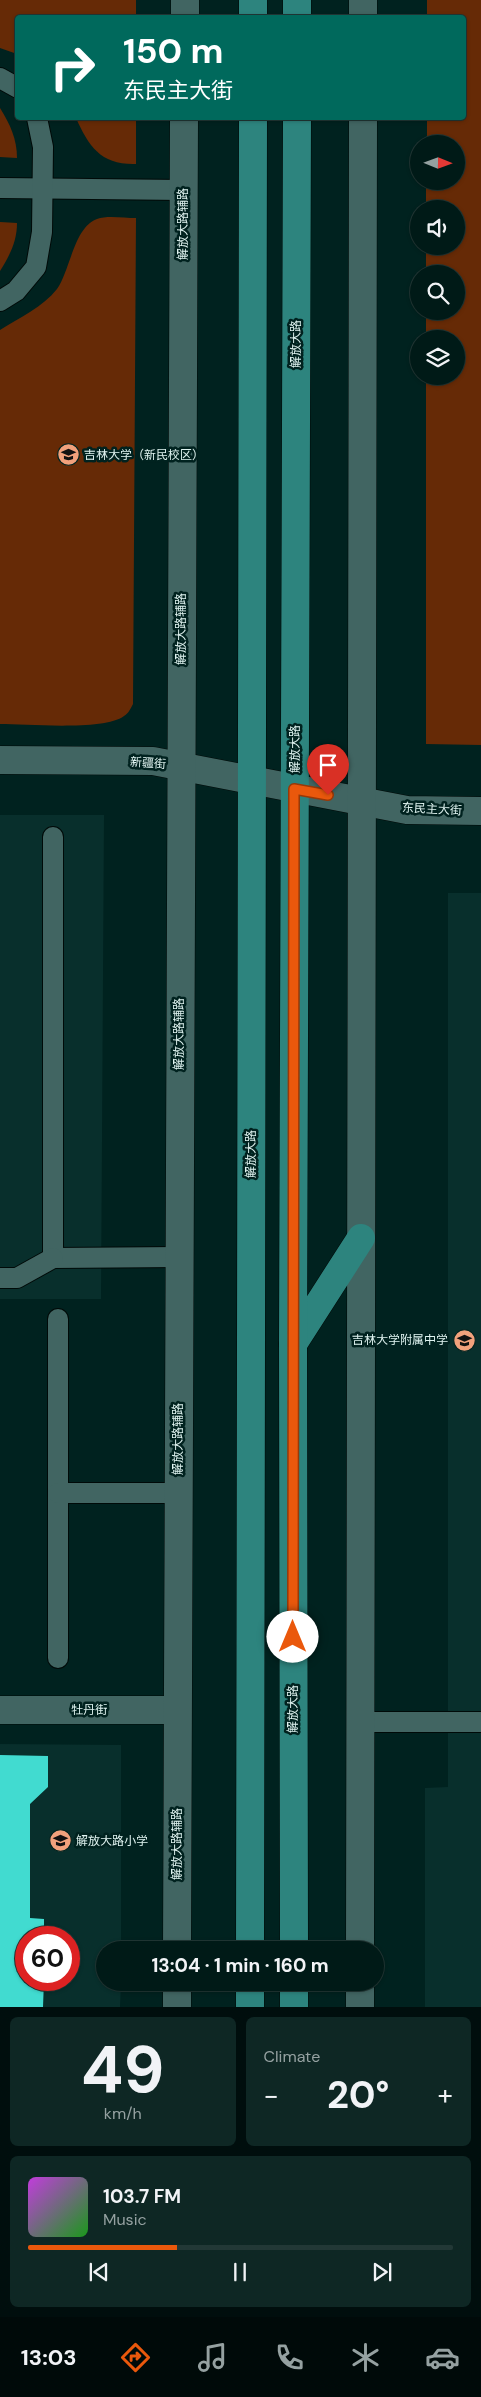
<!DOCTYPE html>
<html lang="en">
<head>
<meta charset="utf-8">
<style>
	body { margin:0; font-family:"DM Sans","Noto Sans SC",sans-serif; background:#0e2724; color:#f1f3f6; height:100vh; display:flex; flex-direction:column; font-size:19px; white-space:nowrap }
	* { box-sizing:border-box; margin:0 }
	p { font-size:16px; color:#95a1a1 }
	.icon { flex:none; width:28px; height:28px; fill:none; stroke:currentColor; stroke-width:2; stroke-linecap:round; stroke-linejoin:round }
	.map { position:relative; height:2007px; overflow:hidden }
	.panel { display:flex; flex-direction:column; gap:10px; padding:10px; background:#000e0d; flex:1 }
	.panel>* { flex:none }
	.banner { position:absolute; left:15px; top:15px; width:451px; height:105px; border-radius:5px; box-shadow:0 1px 4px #0004,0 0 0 1px #223836; background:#00695c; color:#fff; overflow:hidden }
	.needle { width:32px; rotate:91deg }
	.buttons { position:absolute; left:410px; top:135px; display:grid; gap:10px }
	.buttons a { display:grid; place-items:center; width:55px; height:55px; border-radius:50%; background:#001a17; box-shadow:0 1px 4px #0004,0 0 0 1px #223836; font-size:25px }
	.speed { position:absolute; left:15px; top:1926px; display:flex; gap:10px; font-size:25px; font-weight:700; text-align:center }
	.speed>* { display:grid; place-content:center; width:65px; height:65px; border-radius:50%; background:#001a17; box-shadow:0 1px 4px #0004,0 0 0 1px #223836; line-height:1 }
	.speed .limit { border:8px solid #d22; background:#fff; color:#111 }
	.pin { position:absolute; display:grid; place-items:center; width:42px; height:42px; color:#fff; margin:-51px -21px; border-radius:50% 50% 50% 0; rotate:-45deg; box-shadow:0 0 5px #0007 }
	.pin .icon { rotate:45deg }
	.me { position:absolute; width:55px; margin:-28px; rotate:0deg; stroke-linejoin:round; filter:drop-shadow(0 0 4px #0008) }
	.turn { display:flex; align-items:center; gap:18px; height:105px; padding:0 25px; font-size:22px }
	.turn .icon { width:65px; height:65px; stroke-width:2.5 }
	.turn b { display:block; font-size:35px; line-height:42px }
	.big { font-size:38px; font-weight:700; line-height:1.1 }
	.panel .tile { flex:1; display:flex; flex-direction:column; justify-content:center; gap:8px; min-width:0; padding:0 18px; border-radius:8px; background:#0e2724 }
	.panel .dial { align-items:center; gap:0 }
	.dial b { font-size:65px; line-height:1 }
	.song { display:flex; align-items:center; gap:15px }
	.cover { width:60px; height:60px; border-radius:8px; background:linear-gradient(135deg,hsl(290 70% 55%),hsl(120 70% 35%)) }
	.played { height:5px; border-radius:2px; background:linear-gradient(90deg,#ea580c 35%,#223836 35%) }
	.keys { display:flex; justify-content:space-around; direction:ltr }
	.heat { display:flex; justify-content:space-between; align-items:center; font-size:28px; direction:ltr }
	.panel .tiles { flex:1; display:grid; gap:10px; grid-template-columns:1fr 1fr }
	.tile:last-child { grid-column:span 2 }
	.trip { position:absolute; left:96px; top:1941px; width:288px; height:50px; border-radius:25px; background:#001a17; box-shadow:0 1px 4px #0004,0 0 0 1px #223836; font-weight:700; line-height:50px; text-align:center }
	.menu { display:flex; height:80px; justify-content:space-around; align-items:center; background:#000a09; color:#95a1a1 }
	.menu .icon { width:35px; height:35px }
	.menu .on { color:#ea580c }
	.menu b { font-size:22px; color:#f1f3f6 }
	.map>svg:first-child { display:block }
	.built { fill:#082f2c; fill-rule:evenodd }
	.green { fill:#662a06 }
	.building { fill:#41dbd0 }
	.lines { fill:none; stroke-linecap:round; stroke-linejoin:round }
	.lane-casing { stroke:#000a08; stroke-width:22 }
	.secondary-casing { stroke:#000a08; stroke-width:29 }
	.primary-casing { stroke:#000a08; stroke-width:29 }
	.lane { stroke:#416562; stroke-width:20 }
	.secondary { stroke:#416562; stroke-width:28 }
	.primary { stroke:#2d847e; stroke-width:28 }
	.route-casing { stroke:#983908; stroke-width:12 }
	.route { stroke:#ea580c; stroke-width:9 }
	.labels { text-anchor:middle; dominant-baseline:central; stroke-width:5; stroke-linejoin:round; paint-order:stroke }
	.street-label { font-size:12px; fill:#dff3f0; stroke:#00221f }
	.poi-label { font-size:12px; fill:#dff3f0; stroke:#00221f; text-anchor:start }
</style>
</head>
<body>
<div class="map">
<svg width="481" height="2007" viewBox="0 0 481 2007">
	<rect width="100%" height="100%" fill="#00221f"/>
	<g class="built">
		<path d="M0 815H104L101 1299H0Z"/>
		<path d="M448 893H481V2007H425V1788L448 1787Z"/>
		<path d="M0 1744 121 1745V1950H105V1982L121 1983 120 2007H0ZM26 1938H69V1980H26Z"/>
	</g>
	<g class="green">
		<path d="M0 0H136V17L18 18 17 54 0 48Z"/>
		<path d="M427 0H481V745L426 744V376H456V339H426V311H456V274H426V246H456V209H426V181H456V144H427V118H464V18L427 17Z"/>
		<path d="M0 108C10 124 17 139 17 158L0 157Z"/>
		<path d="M76 118H136V164C101 165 89 147 76 118Z"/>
		<path d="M136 218 133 704C131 708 128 714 124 716 104 731 27 724 0 724V330C19 318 43 307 57 289 70 271 74 227 97 219 107 215 124 218 136 218Z"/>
		<path d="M0 222 17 223C17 241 10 255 0 271Z"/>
	</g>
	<path class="building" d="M0 1755 48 1756V1787L30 1804V1918L44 1919V1938H26V1980H44L43 2007H0Z"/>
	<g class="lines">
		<defs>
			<g id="lane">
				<path d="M0 78 18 88"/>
				<path d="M0 188 183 190"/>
				<path d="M0 301 16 291 36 267 42 232 43 147 37 118"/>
				<path d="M53 837V1258L179 1257"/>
				<path d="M0 1278H17L53 1258"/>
				<path d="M58 1319V1658"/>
				<path d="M58 1493H178"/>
				<path d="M360 1722H481"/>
			</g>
			<g id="secondary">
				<path d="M185 18V0"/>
				<path d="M363 18V0"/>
				<path d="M0 760 153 761 407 810 481 811"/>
				<path d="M0 1710H177"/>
				<path d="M177 1950 184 118"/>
				<path d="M360 1950 363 118"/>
				<path d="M360 1982V2007"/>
				<path d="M177 2007V1982"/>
			</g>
			<g id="primary">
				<path d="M253 18V0"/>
				<path d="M297 18V0"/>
				<path d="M293 1344 361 1238"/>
				<path d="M250 1950 253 118"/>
				<path d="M294 1950 293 1344 297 118"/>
				<path d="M294 1982V2007"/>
				<path d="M250 2007V1982"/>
			</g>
		</defs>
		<use href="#lane" class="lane-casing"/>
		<use href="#secondary" class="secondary-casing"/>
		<use href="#primary" class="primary-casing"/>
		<use href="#lane" class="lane"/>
		<use href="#secondary" class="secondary"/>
		<use href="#primary" class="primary"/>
	</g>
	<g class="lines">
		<defs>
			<path id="route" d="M293 1637 294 789 328 795"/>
		</defs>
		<use href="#route" class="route-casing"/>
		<use href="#route" class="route"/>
	</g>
	<defs>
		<symbol id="university-disc" viewBox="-11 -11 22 22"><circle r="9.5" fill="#f1a17c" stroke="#00221f"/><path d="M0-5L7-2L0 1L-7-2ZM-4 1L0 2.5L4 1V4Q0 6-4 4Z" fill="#111"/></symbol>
		<symbol id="school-disc" viewBox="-11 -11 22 22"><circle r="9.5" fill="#f1a17c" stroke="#00221f"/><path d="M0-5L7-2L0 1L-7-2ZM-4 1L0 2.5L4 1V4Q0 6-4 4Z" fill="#111"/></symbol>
	</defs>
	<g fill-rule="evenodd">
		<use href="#university-disc" x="56" y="442" width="25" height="25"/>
		<use href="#school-disc" x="452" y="1328" width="25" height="25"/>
		<use href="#school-disc" x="48" y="1828" width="25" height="25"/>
	</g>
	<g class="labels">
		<g class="street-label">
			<text transform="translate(183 224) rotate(-90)">解放大路辅路</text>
			<text transform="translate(296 344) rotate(-90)">解放大路</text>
			<text transform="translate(181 629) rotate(-90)">解放大路辅路</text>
			<text transform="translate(295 749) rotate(-90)">解放大路</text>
			<text transform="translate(148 763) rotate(4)">新疆街</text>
			<text transform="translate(432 809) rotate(3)">东民主大街</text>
			<text transform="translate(179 1034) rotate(-90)">解放大路辅路</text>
			<text transform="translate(251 1154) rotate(-90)">解放大路</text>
			<text transform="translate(178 1439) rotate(-90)">解放大路辅路</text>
			<text transform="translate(293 1709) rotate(-90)">解放大路</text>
			<text x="89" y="1710">牡丹街</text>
			<text transform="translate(177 1844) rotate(-90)">解放大路辅路</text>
		</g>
		<g class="poi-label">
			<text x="84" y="455">吉林大学（新民校区）</text>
			<text x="448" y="1340" text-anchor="end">吉林大学附属中学</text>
			<text x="76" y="1841">解放大路小学</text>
		</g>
	</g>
</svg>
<div class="buttons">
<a><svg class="needle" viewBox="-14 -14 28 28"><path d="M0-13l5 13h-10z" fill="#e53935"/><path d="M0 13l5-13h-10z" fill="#95a1a1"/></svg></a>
<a><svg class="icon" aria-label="sound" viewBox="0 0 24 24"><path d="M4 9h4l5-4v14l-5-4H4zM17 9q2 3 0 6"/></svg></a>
<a><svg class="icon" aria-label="search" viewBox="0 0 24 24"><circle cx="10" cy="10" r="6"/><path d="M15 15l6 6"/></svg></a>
<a><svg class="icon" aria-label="layers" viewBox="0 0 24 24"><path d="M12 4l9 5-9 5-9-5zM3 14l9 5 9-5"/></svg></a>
</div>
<div class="speed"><div class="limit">60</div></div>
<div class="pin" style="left:328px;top:795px;background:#d93025"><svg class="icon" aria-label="arrive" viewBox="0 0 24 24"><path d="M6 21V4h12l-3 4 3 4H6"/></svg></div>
<svg class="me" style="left:293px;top:1637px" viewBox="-20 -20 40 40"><circle r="19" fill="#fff"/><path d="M0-13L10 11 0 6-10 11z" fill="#ea580c"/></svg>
<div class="trip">13:04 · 1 min · 160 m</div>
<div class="banner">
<div class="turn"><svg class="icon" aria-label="right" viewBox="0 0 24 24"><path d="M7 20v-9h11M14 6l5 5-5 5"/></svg><div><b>150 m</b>东民主大街</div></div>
</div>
</div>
<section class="panel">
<div class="tiles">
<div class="tile dial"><b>49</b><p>km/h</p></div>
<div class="tile"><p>Climate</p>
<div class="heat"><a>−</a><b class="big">20°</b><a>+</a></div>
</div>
<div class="tile">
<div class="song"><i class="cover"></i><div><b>103.7 FM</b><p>Music</p></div></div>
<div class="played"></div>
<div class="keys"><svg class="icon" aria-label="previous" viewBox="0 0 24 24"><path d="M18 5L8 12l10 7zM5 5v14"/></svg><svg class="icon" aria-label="pause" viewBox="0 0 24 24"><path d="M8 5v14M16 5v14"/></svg><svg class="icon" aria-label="next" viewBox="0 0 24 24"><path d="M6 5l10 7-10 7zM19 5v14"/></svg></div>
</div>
</div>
</section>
<nav class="menu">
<b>13:03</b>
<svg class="icon on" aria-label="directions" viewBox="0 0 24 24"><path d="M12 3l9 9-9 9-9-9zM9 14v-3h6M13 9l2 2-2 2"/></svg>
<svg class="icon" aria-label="music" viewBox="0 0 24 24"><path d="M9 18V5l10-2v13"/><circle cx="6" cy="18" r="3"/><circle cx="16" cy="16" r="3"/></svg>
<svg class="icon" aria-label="phone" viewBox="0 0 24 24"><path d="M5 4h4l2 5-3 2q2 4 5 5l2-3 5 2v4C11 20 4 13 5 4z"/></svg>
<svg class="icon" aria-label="climate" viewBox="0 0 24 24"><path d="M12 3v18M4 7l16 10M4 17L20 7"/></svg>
<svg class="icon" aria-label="car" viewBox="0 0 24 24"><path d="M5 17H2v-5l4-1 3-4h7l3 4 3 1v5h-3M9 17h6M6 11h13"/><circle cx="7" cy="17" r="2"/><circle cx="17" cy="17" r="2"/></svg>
</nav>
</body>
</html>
